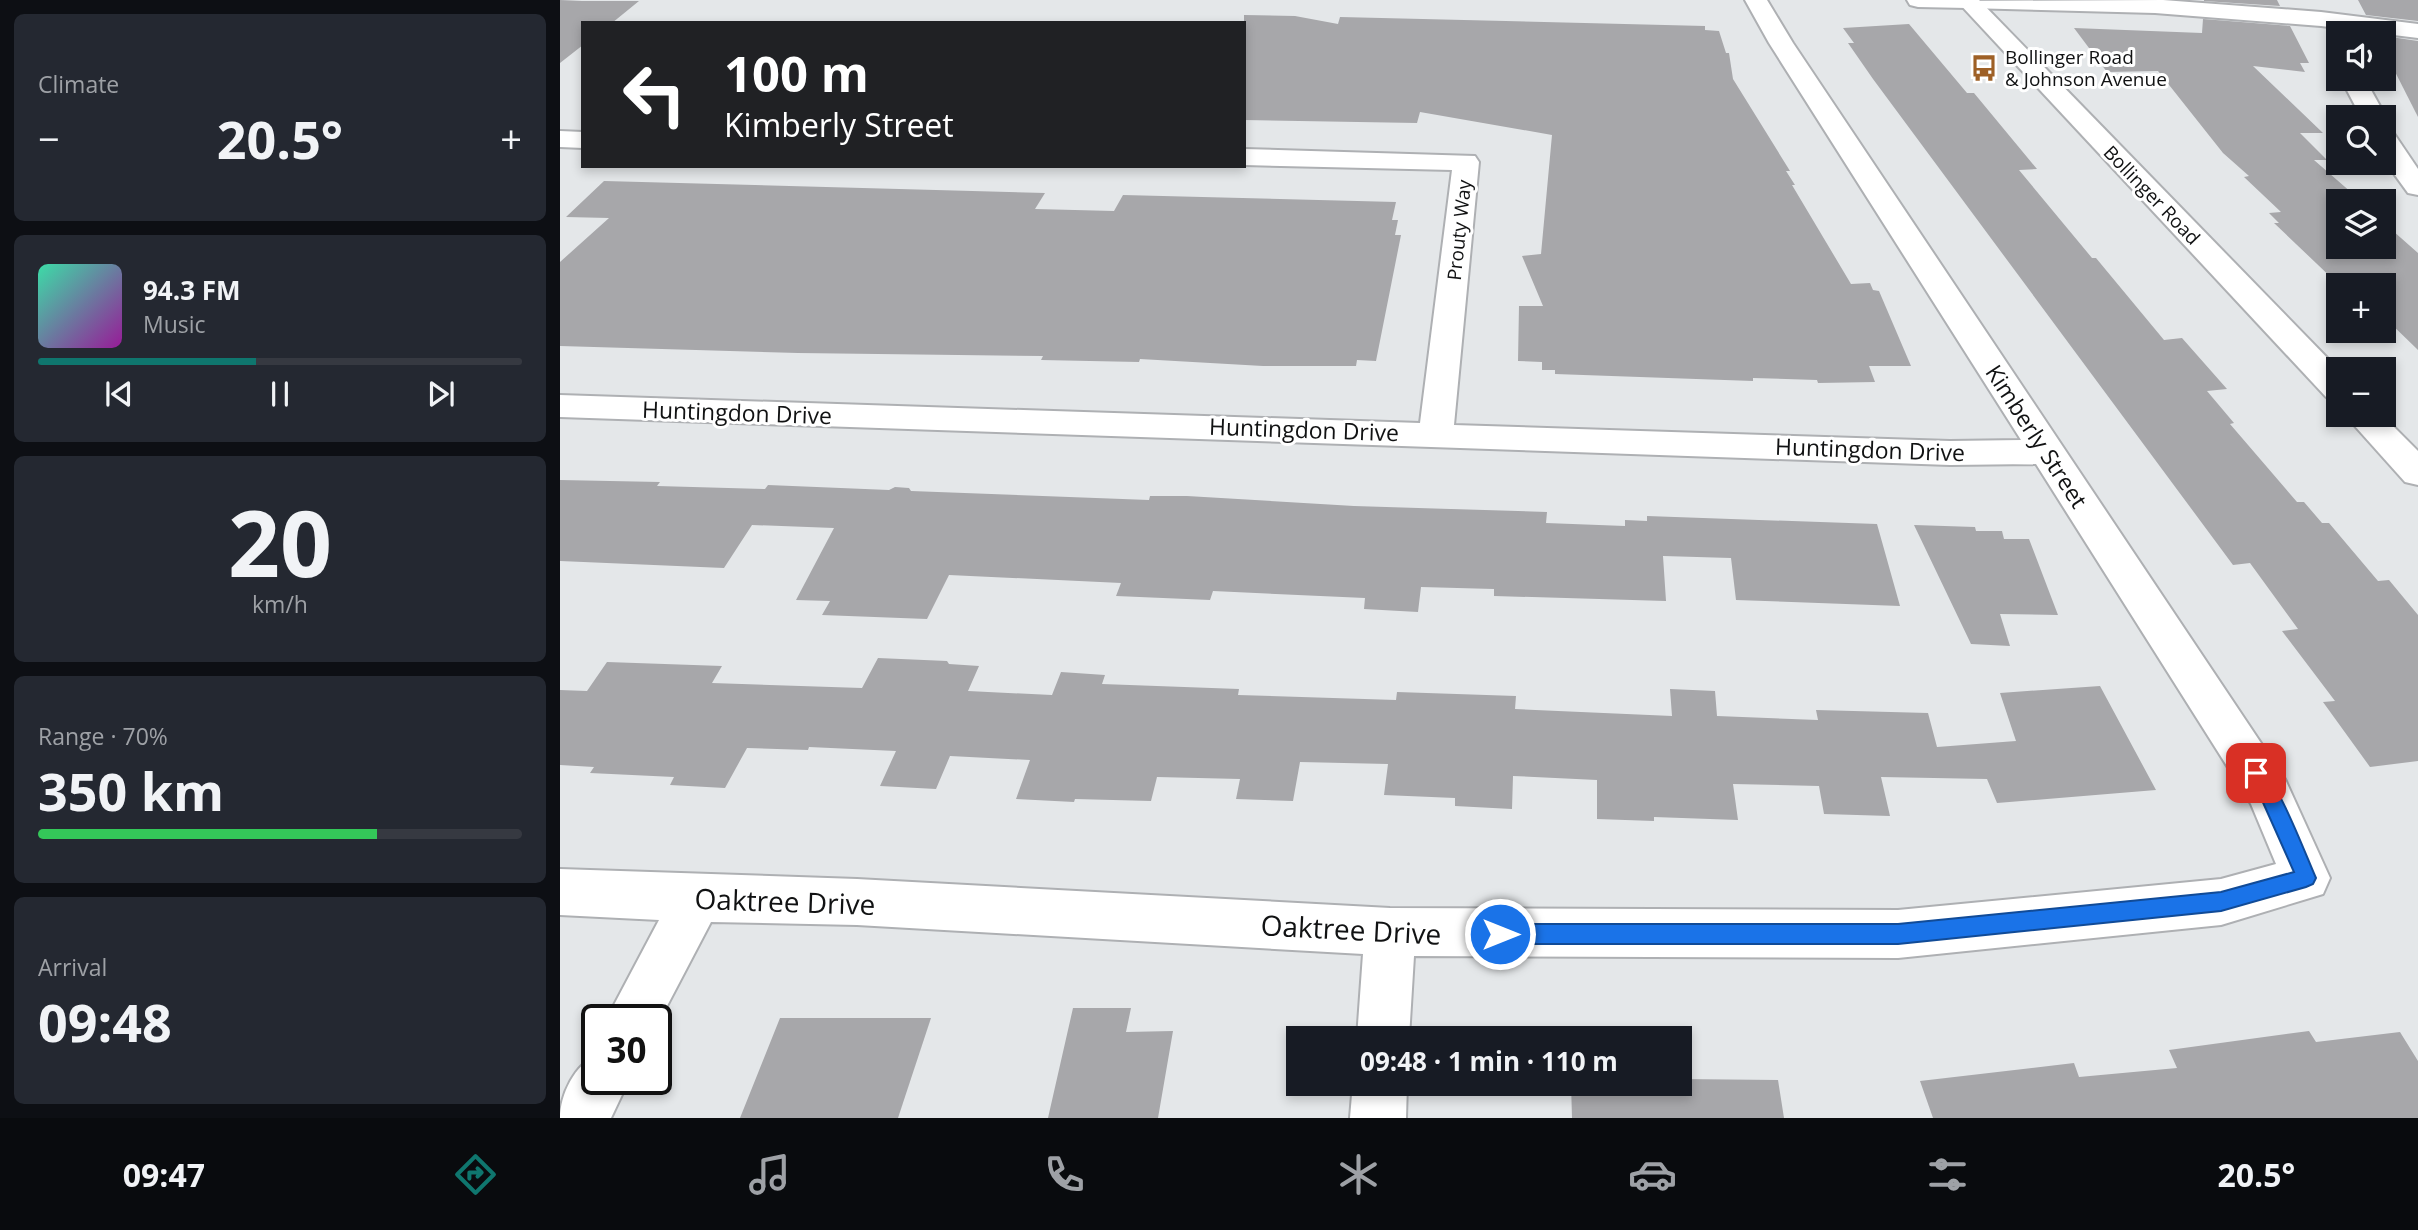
<!DOCTYPE html>
<html lang="en">
<head>
<meta charset="utf-8">
<style>
	body { margin:0; font-family:"Open Sans",sans-serif; background:#242831; color:#f1f3f6; height:100vh; display:flex; flex-direction:column; font-size:26px; white-space:nowrap }
	* { box-sizing:border-box; margin:0 }
	p { font-size:23px; color:#9ea1a6 }
	.icon { flex:none; width:38px; height:38px; fill:none; stroke:currentColor; stroke-width:2; stroke-linecap:round; stroke-linejoin:round }
	.map { position:relative; flex:1; overflow:hidden }
	.side { display:flex; flex-direction:column; gap:14px; padding:14px; background:#0d0f14; width:560px }
	.side>* { flex:none }
	.top-card { position:absolute; left:21px; top:21px; width:665px; height:147px; border-radius:0px; box-shadow:0 4px 10px #0003; background:#202124; color:#fff; overflow:hidden }
	.controls { position:absolute; left:1766px; top:21px; display:grid; gap:14px }
	.controls a { display:grid; place-items:center; width:70px; height:70px; border-radius:0px; background:#171b24; box-shadow:0 4px 10px #0003; font-size:35px }
	.speed { position:absolute; left:21px; top:1004px; display:flex; gap:14px; font-size:35px; font-weight:700; text-align:center }
	.speed>* { display:grid; place-content:center; width:91px; height:91px; border-radius:50%; background:#171b24; box-shadow:0 4px 10px #0003; line-height:1 }
	.speed .limit { border:4px solid #111; border-radius:10px; background:#fff; color:#111 }
	.pin { position:absolute; display:grid; place-items:center; width:60px; height:60px; color:#fff; margin:-30px; border-radius:14px; box-shadow:0 4px 10px #0006 }
	.me { position:absolute; width:77px; margin:-38px; rotate:90deg; stroke-linejoin:round; filter:drop-shadow(0 0 5px #0008) }
	.turn { display:flex; align-items:center; gap:24px; height:147px; padding:0 28px; font-size:32px }
	.turn .icon { width:91px; height:91px; stroke-width:2.5 }
	.turn b { display:block; font-size:49px; line-height:60px }
	.big { font-size:52px; font-weight:700; line-height:1.1 }
	.side .tile { flex:1; display:flex; flex-direction:column; justify-content:center; gap:10px; min-width:0; padding:0 24px; border-radius:10px; background:#242831 }
	.side .dial { align-items:center; gap:0 }
	.dial b { font-size:91px; line-height:1 }
	.song { display:flex; align-items:center; gap:21px }
	.cover { width:84px; height:84px; border-radius:10px; background:linear-gradient(135deg,hsl(160 70% 55%),hsl(300 70% 35%)) }
	.played { height:7px; border-radius:4px; background:linear-gradient(90deg,#0f766e 45%,#363941 45%) }
	.keys { display:flex; justify-content:space-around; direction:ltr }
	.heat { display:flex; justify-content:space-between; align-items:center; font-size:38px; direction:ltr }
	.charge { height:10px; border-radius:5px; background:linear-gradient(90deg,#34c759 70%,#363941 0) }
	.trip { position:absolute; left:726px; top:1026px; width:406px; height:70px; border-radius:0px; background:#171b24; box-shadow:0 4px 10px #0003; font-weight:700; line-height:70px; text-align:center }
	.tabs { display:flex; height:112px; justify-content:space-around; align-items:center; background:#090b0e; color:#9ea1a6 }
	.tabs .icon { width:49px; height:49px }
	.tabs .selected { color:#0f766e }
	.tabs b { font-size:32px; color:#f1f3f6 }
	main { display:flex; flex:1; min-height:0 }
	.map>svg:first-child { display:block }
	.building { fill:#a7a7aa }
	.lines { fill:none; stroke-linecap:round; stroke-linejoin:round }
	.minor-casing { stroke:#aeb0b3; stroke-width:4 }
	.tertiary-casing { stroke:#aeb0b3; stroke-width:4 }
	.secondary-casing { stroke:#aeb0b3; stroke-width:4 }
	.minor { fill:#fff; fill-rule:evenodd }
	.tertiary { fill:#fff; fill-rule:evenodd }
	.secondary { fill:#fff; fill-rule:evenodd }
	.route { fill:#1a73e8; stroke:#114b97; stroke-width:2 }
	.labels { text-anchor:middle; dominant-baseline:central; stroke-width:6; stroke-linejoin:round; paint-order:stroke }
	.far-poi-label { font-size:19px; fill:#111213; stroke:#fff; text-anchor:start }
	.far-street-label { font-size:19px; fill:#111213; stroke:#fff }
	.street-label { font-size:23px; fill:#111213; stroke:#fff }
	.near-street-label { font-size:28px; fill:#111213; stroke:#fff }
</style>
</head>
<body>
<main>
<section class="side">
<div class="tile"><p>Climate</p>
<div class="heat"><a>−</a><b class="big">20.5°</b><a>+</a></div>
</div>
<div class="tile">
<div class="song"><i class="cover"></i><div><b>94.3 FM</b><p>Music</p></div></div>
<div class="played"></div>
<div class="keys"><svg class="icon" aria-label="previous" viewBox="0 0 24 24"><path d="M18 5L8 12l10 7zM5 5v14"/></svg><svg class="icon" aria-label="pause" viewBox="0 0 24 24"><path d="M8 5v14M16 5v14"/></svg><svg class="icon" aria-label="next" viewBox="0 0 24 24"><path d="M6 5l10 7-10 7zM19 5v14"/></svg></div>
</div>
<div class="tile dial"><b>20</b><p>km/h</p></div>
<div class="tile"><p>Range · 70%</p><b class="big">350 km</b><div class="charge"></div></div>
<div class="tile"><p>Arrival</p><b class="big">09:48</b></div>
</section>
<div class="map">
<svg width="1858" height="1118" viewBox="0 0 1858 1118">
	<rect width="100%" height="100%" fill="#e4e7e9"/>
	<g class="building">
		<path d="M0 0 22 1H79L52 23H23V45L0 63Z"/>
		<path d="M1644 0H1717L1720 6 1644 1Z"/>
		<path d="M1798 0H1858V21L1806 15Z"/>
		<path d="M684 15 735 16 778 24 780 17 1145 26V30L1159 31 1166 53H1169L1173 79 1230 171H1226L1235 185H1232L1291 284 1310 283 1313 290 1319 291 1351 366H1309L1315 382 1258 383 1257 380 1193 378V381L995 374V370H982V362L958 361 959 306H983L962 256 981 254 992 135 860 112 857 123 684 120Z"/>
		<path d="M1643 19 1730 26 1749 63H1740L1745 72 1693 66 1763 133H1740L1767 160H1754L1800 200 1778 201V247H1824V223L1858 253V350L1824 317V285H1790L1778 274V284L1714 223H1719L1709 213 1721 212 1684 177 1689 176 1663 153 1598 71 1547 72 1514 28 1642 33Z"/>
		<path d="M1349 24 1407 93H1414L1477 169 1459 170 1532 258H1536L1604 340 1622 338 1667 389 1647 391 1674 423 1670 424 1737 502H1744L1762 523H1769L1818 581 1829 580 1858 615V761L1810 767 1763 702 1775 701 1722 631 1738 629 1690 563 1673 565 1313 79 1288 43H1294L1283 28Z"/>
		<path d="M1824 36 1858 41V117L1824 50Z"/>
		<path d="M44 181 485 193 475 209 554 211 563 195 836 202 832 220H838L835 235H841L816 361 797 360 796 366H703L580 359 579 362 481 360 483 356 238 353 0 346V262L49 218 6 217Z"/>
		<path d="M0 480 100 482 97 486 205 489 208 485 329 490 335 487 349 488 351 491 589 500 590 496H627L794 506 987 512 986 523 1065 526V520L1087 521V516L1317 524 1340 606 1176 600 1171 558 1103 556 1106 601 934 596V589L861 587 858 612 804 609 805 598 653 591 650 600 556 596 561 583 389 575 367 619 262 615 270 601 236 600 274 528 192 525 164 568 0 561Z"/>
		<path d="M1354 525 1415 527 1416 531H1442L1444 539H1469L1498 615 1440 614 1450 646 1411 644Z"/>
		<path d="M318 658 387 661 389 664 419 666 408 691 492 695 501 672 545 675 542 684 679 689 678 695 836 700 837 692 956 696 955 709 1112 716 1110 689 1155 691 1157 716 1258 720 1256 710 1368 713 1377 747 1456 741 1440 693 1540 686 1596 790 1437 803 1427 779 1321 777 1330 816 1264 814 1259 786 1173 784 1178 820 1094 817V821L1037 819V780L953 776 952 809 895 806V798L824 795 828 764 740 762 733 801 676 799 680 779 597 777 591 801 515 799 514 802 456 799 470 760 390 756 376 789 320 786 336 751 249 747 248 750 187 748 165 788 110 785 114 777 30 773 34 767 0 765V690L27 691 47 662 162 666 152 683 302 688Z"/>
		<path d="M513 1008H571L566 1032 613 1031 598 1118H488Z"/>
		<path d="M220 1018H371L338 1118H180Z"/>
		<path d="M1749 1031 1756 1042 1840 1032 1858 1061V1118H1373L1360 1081 1514 1063 1519 1077 1617 1068 1609 1050Z"/>
		<path d="M1120 1079 1218 1080 1224 1118H1012L1011 1083H1120Z"/>
	</g>
	<g class="lines">
		<defs>
			<g id="minor">
				<path d="M1185 0H1207L1233 43 1725 779 1770 878 1763 894 1661 925 1338 958 854 956 849 1038H797L803 954 297 925 151 922 96 1027V1020H46L99 920 0 915V869L297 879 830 908 1338 910 1661 879 1716 864 1691 804 1476 464 1390 465 0 417V395L860 423 892 170 684 165V149L915 156 919 162 894 425 1390 441 1461 440 1209 43Z"/>
				<path d="M1603 0 1761 12 1858 24V38L1761 26 1595 13 1407 8 1399 6 1396 1Z"/>
				<path d="M1781 79H1805L1826 117 1824 120V117H1801Z"/>
				<path d="M1824 129 1833 132 1858 169V195L1848 193 1824 160Z"/>
				<path d="M0 131 23 132V148L0 147Z"/>
				<path d="M37 1055V1080H69L51 1118H0C0 1095 15 1064 37 1055Z"/>
				<path d="M793 1083H847L846 1118H790Z"/>
			</g>
			<path id="tertiary" d="M1347 0H1417L1418 1 1415 6 1407 8 1358 7 1350 5Z"/>
			<g id="secondary">
				<path d="M1396 0H1419L1778 369V400L1766 397Z"/>
				<path d="M1785 415H1822L1858 451V485L1845 482Z"/>
			</g>
		</defs>
		<use href="#minor" class="minor-casing"/>
		<use href="#tertiary" class="tertiary-casing"/>
		<use href="#secondary" class="secondary-casing"/>
		<use href="#minor" class="minor"/>
		<use href="#tertiary" class="tertiary"/>
		<use href="#secondary" class="secondary"/>
	</g>
	<path class="route" d="M1696 765C1715 772 1746 856 1756 878L1753 884 1746 887 1661 911 1338 944H940L933 941 930 934 933 927 940 924H1338L1661 892 1734 872 1701 798 1687 773 1689 767Z"/>
	<defs>
		<symbol id="bus-bare" viewBox="-9 -9 18 18"><path d="M-5-6H5V4H4V6H2V4H-2V6H-4V4H-5ZM-3.5-4V0h7V-4ZM-3.5 1.2v1.5H-2V1.2ZM2 1.2v1.5H3.5V1.2Z" fill="#9e6026" stroke="#fff" stroke-width="2.5" paint-order="stroke"/></symbol>
	</defs>
	<g fill-rule="evenodd">
		<use href="#bus-bare" x="1405" y="49" width="38" height="38"/>
	</g>
	<g class="labels">
		<g class="far-poi-label">
			<text x="1445" y="57">Bollinger Road<tspan x="1445" dy="22">&amp; Johnson Avenue</tspan></text>
		</g>
		<g class="far-street-label">
			<text transform="translate(1592 195) rotate(46)">Bollinger Road</text>
			<text transform="translate(899 230) rotate(-84)">Prouty Way</text>
		</g>
		<g class="street-label">
			<text transform="translate(177 412) rotate(2)">Huntingdon Drive</text>
			<text transform="translate(744 429) rotate(2)">Huntingdon Drive</text>
			<text transform="translate(1477 436) rotate(57)">Kimberly Street</text>
			<text transform="translate(1310 449) rotate(2)">Huntingdon Drive</text>
		</g>
		<g class="near-street-label">
			<text transform="translate(225 901) rotate(2)">Oaktree Drive</text>
			<text transform="translate(791 929) rotate(3)">Oaktree Drive</text>
		</g>
	</g>
</svg>
<div class="controls">
<a><svg class="icon" aria-label="sound" viewBox="0 0 24 24"><path d="M4 9h4l5-4v14l-5-4H4zM17 9q2 3 0 6"/></svg></a>
<a><svg class="icon" aria-label="search" viewBox="0 0 24 24"><circle cx="10" cy="10" r="6"/><path d="M15 15l6 6"/></svg></a>
<a><svg class="icon" aria-label="layers" viewBox="0 0 24 24"><path d="M12 4l9 5-9 5-9-5zM3 14l9 5 9-5"/></svg></a>
<a>+</a>
<a>−</a>
</div>
<div class="speed"><div class="limit">30</div></div>
<div class="pin" style="left:1696px;top:773px;background:#d93025"><svg class="icon" aria-label="arrive" viewBox="0 0 24 24"><path d="M6 21V4h12l-3 4 3 4H6"/></svg></div>
<svg class="me" style="left:940px;top:934px" viewBox="-20 -20 40 40"><circle r="17" fill="#1a73e8" stroke="#fff" stroke-width="3"/><path d="M0-11L8 9 0 5-8 9z" fill="#fff"/></svg>
<div class="trip">09:48 · 1 min · 110 m</div>
<div class="top-card">
<div class="turn"><svg class="icon" aria-label="left" viewBox="0 0 24 24"><path d="M17 20v-9H6M10 6l-5 5 5 5"/></svg><div><b>100 m</b>Kimberly Street</div></div>
</div>
</div>
</main>
<nav class="tabs">
<b>09:47</b>
<svg class="icon selected" aria-label="directions" viewBox="0 0 24 24"><path d="M12 3l9 9-9 9-9-9zM9 14v-3h6M13 9l2 2-2 2"/></svg>
<svg class="icon" aria-label="music" viewBox="0 0 24 24"><path d="M9 18V5l10-2v13"/><circle cx="6" cy="18" r="3"/><circle cx="16" cy="16" r="3"/></svg>
<svg class="icon" aria-label="phone" viewBox="0 0 24 24"><path d="M5 4h4l2 5-3 2q2 4 5 5l2-3 5 2v4C11 20 4 13 5 4z"/></svg>
<svg class="icon" aria-label="climate" viewBox="0 0 24 24"><path d="M12 3v18M4 7l16 10M4 17L20 7"/></svg>
<svg class="icon" aria-label="car" viewBox="0 0 24 24"><path d="M5 17H2v-5l4-1 3-4h7l3 4 3 1v5h-3M9 17h6M6 11h13"/><circle cx="7" cy="17" r="2"/><circle cx="17" cy="17" r="2"/></svg>
<svg class="icon" aria-label="filters" viewBox="0 0 24 24"><path d="M4 7h16M4 17h16"/><circle cx="9" cy="7" r="2"/><circle cx="15" cy="17" r="2"/></svg>
<b>20.5°</b>
</nav>
</body>
</html>
